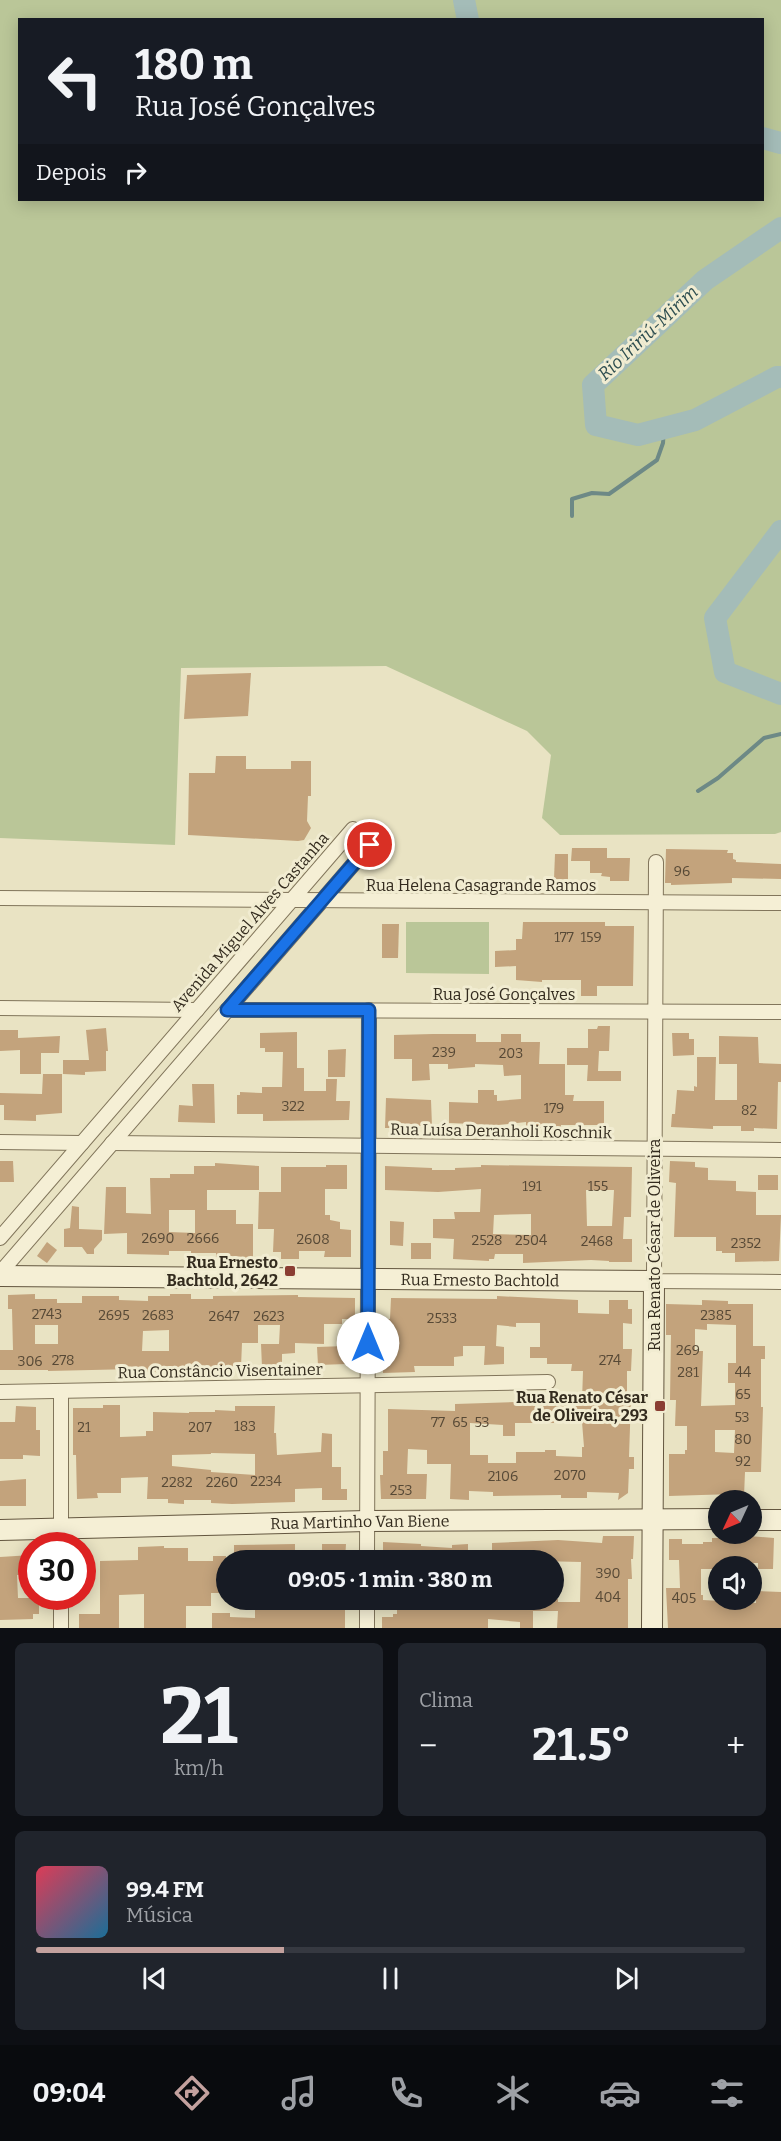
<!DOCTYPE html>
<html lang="pt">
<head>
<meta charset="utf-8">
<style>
	body { margin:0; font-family:Bitter,serif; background:#20242c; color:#f1f3f6; height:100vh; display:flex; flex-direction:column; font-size:22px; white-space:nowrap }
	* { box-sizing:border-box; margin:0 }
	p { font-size:20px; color:#9ea1a6 }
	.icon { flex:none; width:33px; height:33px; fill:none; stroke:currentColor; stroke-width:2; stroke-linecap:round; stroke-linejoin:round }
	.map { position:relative; height:1628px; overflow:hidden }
	.drawer { display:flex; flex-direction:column; gap:15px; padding:15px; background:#0d0f14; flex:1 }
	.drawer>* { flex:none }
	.guide { position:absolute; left:18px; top:18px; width:746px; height:183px; border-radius:0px; box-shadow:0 3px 15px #0003; background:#171b24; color:#f1f3f6; overflow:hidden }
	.needle { width:39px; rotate:226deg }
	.buttons { position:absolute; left:708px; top:1490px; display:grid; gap:12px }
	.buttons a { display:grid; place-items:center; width:54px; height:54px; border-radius:50%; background:#171b24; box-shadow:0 3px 15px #0003; font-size:30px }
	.speed { position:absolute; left:18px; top:1532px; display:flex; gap:12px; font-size:30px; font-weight:700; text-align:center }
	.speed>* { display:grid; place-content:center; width:78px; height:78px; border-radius:50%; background:#171b24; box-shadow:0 3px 15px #0003; line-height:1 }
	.speed .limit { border:9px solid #d22; background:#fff; color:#111 }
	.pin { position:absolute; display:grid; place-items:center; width:51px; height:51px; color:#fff; margin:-26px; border:3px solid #fff; border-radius:50%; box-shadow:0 2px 6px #0007 }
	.me { position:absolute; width:66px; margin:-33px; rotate:0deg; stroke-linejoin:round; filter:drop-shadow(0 0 4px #0008) }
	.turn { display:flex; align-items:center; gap:21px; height:126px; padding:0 18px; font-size:27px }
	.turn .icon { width:78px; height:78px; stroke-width:2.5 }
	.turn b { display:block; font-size:42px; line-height:51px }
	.then { display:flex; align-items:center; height:57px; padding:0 18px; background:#0003; gap:12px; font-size:22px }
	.big { font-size:45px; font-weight:700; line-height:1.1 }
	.drawer .widget { flex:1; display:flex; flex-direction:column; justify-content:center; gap:9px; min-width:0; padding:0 21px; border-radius:9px; background:#20242c }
	.drawer .dial { align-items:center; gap:0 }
	.dial b { font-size:78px; line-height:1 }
	.song { display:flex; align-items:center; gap:18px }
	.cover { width:72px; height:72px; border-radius:9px; background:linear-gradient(135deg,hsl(350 70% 55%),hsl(200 70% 35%)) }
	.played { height:6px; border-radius:3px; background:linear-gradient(90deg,#c3a19e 35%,#363941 35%) }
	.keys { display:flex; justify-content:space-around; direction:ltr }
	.heat { display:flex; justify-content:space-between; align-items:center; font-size:33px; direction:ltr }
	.drawer .tiles { flex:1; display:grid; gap:15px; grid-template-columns:1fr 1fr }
	.widget:last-child { grid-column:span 2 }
	.trip { position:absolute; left:216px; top:1550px; width:348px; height:60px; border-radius:30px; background:#171b24; box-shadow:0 3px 15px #0003; font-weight:700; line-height:60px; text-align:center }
	.tabs { display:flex; height:96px; justify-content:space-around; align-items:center; background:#090b0e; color:#9ea1a6 }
	.tabs .icon { width:42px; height:42px }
	.tabs .active { color:#c3a19e }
	.tabs b { font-size:27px; color:#f1f3f6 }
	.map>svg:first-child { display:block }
	.green { fill:#bac698; fill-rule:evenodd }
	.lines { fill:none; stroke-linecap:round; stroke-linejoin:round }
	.stream { stroke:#6d8986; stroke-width:4 }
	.river { stroke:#a4bcb8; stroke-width:22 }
	.building { fill:#c3a37c; fill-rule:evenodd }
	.street-casing { stroke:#81755b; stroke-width:16 }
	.secondary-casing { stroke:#63563f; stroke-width:22 }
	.street { stroke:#f5efd5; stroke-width:14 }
	.secondary { stroke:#f5efd5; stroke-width:20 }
	.route-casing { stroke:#114b97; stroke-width:15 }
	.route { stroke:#1a73e8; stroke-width:10 }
	.poi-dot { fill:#8a3d32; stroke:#f1ecd1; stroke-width:2 }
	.labels { text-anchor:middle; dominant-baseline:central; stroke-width:6; stroke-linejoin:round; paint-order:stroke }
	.number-label { font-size:14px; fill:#574936 }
	.street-label { font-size:16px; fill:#332b1e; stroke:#f1ecd1 }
	.poi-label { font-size:16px; font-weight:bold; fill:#332b1e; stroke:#f1ecd1; text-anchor:end }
	.water-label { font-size:18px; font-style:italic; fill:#2f4f51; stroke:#f1ecd1 }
</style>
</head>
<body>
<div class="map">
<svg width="781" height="1628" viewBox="0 0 781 1628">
	<rect width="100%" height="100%" fill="#e9e3c3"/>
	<g class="green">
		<path d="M0 0H781V832L775 834 560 835 542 818 551 755 527 731 386 666 181 668 175 845 0 838ZM20 20H762V200H20Z"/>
		<path d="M406 922H489V974L406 973Z"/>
	</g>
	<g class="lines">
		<g class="stream">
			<path d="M572 516V499L592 493 609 494 657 460 663 443 664 428"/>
			<path d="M698 791 718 778 764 738 781 734"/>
		</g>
		<g class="river">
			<path d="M464 0 468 20"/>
			<path d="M762 138 781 143"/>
			<path d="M781 228 705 280 593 385 596 425 638 435 695 420 777 377H781"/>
			<path d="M781 531 715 618 725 672 781 694"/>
		</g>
	</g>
	<g class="building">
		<path d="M251 673 248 716 184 719 187 675Z"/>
		<path d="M216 756H246V769H291V761H311V796H308L307 821 311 828 304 840 298 841 188 835 189 773H215Z"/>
		<path d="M572 848H607V858H630L629 881H610V877L601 876 602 873H590V861H571Z"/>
		<path d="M666 849 728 850 727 853H733V859L736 860V862L781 864V879L732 878V883L671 885V883H665Z"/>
		<path d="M555 854H568V880L554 879Z"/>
		<path d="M523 922H605V926H634L633 986H597V996H581V980H542V982L516 980V966L495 967V951L516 950V939H522Z"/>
		<path d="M382 924H399L398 958H382Z"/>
		<path d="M598 1026H610L609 1051H599L598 1071H621V1081H587L588 1065H567V1048H588V1029H597Z"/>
		<path d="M106 1028 108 1051H106V1071L85 1072V1075L63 1074V1060H89L86 1030Z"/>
		<path d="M0 1030H18V1038L60 1036 59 1053H41V1074H20V1050L0 1051Z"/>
		<path d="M297 1032V1068H304V1091H326V1079H337L336 1101H350L349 1120 263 1121V1114H237V1095H240V1092L262 1093V1087H282L283 1052H265V1048H260V1033Z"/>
		<path d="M672 1033H689V1039H694V1055L673 1056Z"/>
		<path d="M433 1034H476V1042H501V1034H521V1042H540L539 1064H565V1095H574L573 1101H604V1125H561V1128H526V1122L498 1125 449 1123V1102L478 1103V1090H494V1095H497V1101L521 1099V1075L504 1076 503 1065 475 1064V1067L448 1069V1064H429L430 1080 412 1081V1059H394V1035Z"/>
		<path d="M719 1036 758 1037 759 1063 781 1064V1082H778L777 1129 754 1128V1131H741V1126H713V1129L671 1127 672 1114H675L677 1090 694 1091V1086L697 1087V1057H716L715 1100H737V1064H719Z"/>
		<path d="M346 1049 345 1077H328V1050Z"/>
		<path d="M43 1074H62V1113L36 1115V1121L4 1120V1105H0V1093L42 1094Z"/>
		<path d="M192 1084H214L215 1123 178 1122 179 1105 193 1106Z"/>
		<path d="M386 1098 431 1100 432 1126H400V1128H385Z"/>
		<path d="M0 1161H13L14 1182H0Z"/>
		<path d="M670 1161 695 1162V1167L708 1168V1180L736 1181V1191L756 1192V1215H781L779 1261 735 1262V1253H722V1251H716V1237H674L676 1183 669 1182Z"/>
		<path d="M215 1163 259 1166V1190H207V1210H236V1224H253V1259L216 1257V1253H191V1251H169V1255L127 1254V1233L104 1234 106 1187H126V1213L151 1214 150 1178H170V1174H194V1166H215ZM169 1210H195V1233L169 1232Z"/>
		<path d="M326 1165H347V1189H325V1215H330V1220L340 1222V1229L351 1230V1257H324L325 1251H299V1259H281V1252H273L274 1229H258L259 1192H281V1167H326Z"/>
		<path d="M481 1165 632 1167 631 1217H624L623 1239H632V1262H609V1261L591 1260 523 1263V1254H495L494 1259H489V1261L453 1259 454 1239 433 1238V1219H455L454 1212H480L481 1189 438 1192 385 1190V1166L432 1168V1170H455V1168L481 1167ZM586 1190H614L612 1226H587ZM531 1214V1235L493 1234 494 1215Z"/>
		<rect x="758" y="1175" width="20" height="15"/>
		<path d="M72 1206 79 1207V1229L102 1230V1240L94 1249V1254H87L82 1247H64V1229L70 1228Z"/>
		<path d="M390 1221 404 1222 403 1246 390 1245Z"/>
		<path d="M47 1242 57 1250 47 1263 37 1256Z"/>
		<rect x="411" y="1243" width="20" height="16"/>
		<path d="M35 1294V1299H57V1303H82V1296H119V1300L148 1301V1296H170V1294H191V1299H213V1296L298 1295V1297L355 1298V1319H342V1324H324V1344L295 1343V1353L282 1354V1366L262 1367 261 1344H279L280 1325H258V1343H242L241 1367H187L182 1369V1372H135V1369L48 1371V1370H0V1350H13L12 1309H8V1295ZM35 1325H58V1344H35ZM169 1330V1351H142L143 1331Z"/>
		<path d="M497 1296 578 1300V1313L609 1314V1300H628V1309H632V1324L623 1323V1349H632L631 1371H627V1397H631L629 1457H634V1469H629L628 1493 618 1500 619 1493 587 1492V1498H561V1495L493 1496V1492L469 1491V1500L450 1499 451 1464H427V1450L408 1449 407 1474H427L426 1499H381L380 1475H383V1451H388V1409L455 1411V1404L516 1402V1401H582L583 1371H571L572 1364H547V1358H530V1347H540V1323H516V1327L497 1325 496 1346 504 1347V1364L484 1365 485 1346H463V1356L454 1357V1366H414L415 1372 383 1373 382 1345H377V1319H390L391 1298 497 1299ZM554 1422H582L584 1447H582V1457L556 1456V1450H545V1452H516V1463H488V1455H470V1423L503 1425V1436H515V1423H554Z"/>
		<path d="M702 1300 728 1301V1304H753V1346H765V1359H761V1407H763L761 1472H745L744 1496H734V1494L669 1496V1454H685V1450H687V1426H675L676 1400H670L671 1335H666V1304L702 1305ZM707 1324 736 1325V1363H728V1383H735V1405L701 1406 703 1351H695V1329L707 1330ZM715 1430H735L734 1453 715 1452Z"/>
		<path d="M346 1346V1364L318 1365 317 1347Z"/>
		<path d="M103 1405H120V1437L146 1436V1431H153V1412L189 1413V1412H215V1410L235 1411V1406H275L274 1433H276L277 1455 321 1452 322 1433 332 1434V1467H341V1489H347V1500H322V1488L295 1489V1502L232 1504 211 1503V1500H184V1504L168 1503V1499H147L148 1477 121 1478V1493H97L98 1498 77 1499 76 1455H73V1408H103ZM211 1453 255 1454V1475L211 1472V1470L172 1466V1455L211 1454Z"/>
		<path d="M16 1406 36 1407V1430H40V1456L23 1455V1459H0V1422H15Z"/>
		<path d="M26 1479V1506H0V1481Z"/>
		<path d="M737 1535 774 1538 773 1569H758V1563H728V1566H718V1569H701V1595H703V1600L756 1603V1591L781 1592V1628H668L666 1588H680L679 1560H669V1539H682V1544H703V1542H712V1538H737Z"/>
		<path d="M603 1536H634L633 1559H631L632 1579H628V1628H557L558 1611H533V1628H520V1622L488 1619V1628H382V1617H393V1614H397V1599H446V1607H470V1599H558V1602H580L581 1562 492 1560V1543L558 1540 602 1543Z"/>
		<path d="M383 1542 421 1544V1546L452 1548V1545L468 1544V1560H383Z"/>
		<path d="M295 1544V1560H234V1545Z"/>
		<path d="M322 1544H346L345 1560H322Z"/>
		<path d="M164 1546V1548H188V1561H213V1556H226V1593H211V1606H186V1628H144V1594L119 1595V1628H79V1614H100V1561L138 1560V1547Z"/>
		<path d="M32 1555V1574L17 1575 18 1598H39V1614H33V1619L0 1620V1557Z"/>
		<path d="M255 1599H299V1601L321 1602V1599H345V1628H212V1613H230V1617L255 1618Z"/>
	</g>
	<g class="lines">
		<defs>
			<g id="street">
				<path d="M656 862 654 1281 781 1282"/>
				<path d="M0 898 781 903"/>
				<path d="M0 1008 197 1010"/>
				<path d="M227 1010 781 1012"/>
				<path d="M0 1142 82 1143"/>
				<path d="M112 1143 781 1150"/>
				<path d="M0 1238 353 829 370 845 0 1273"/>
				<path d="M0 1392 548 1382"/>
				<path d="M61 1545V1391"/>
				<path d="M367 1560 369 1010"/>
				<path d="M61 1628V1596"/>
				<path d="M367 1628V1599"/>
			</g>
			<g id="secondary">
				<path id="s1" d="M0 1276 654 1281 652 1628"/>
				<path d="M752 1520H781"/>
				<path id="s2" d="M0 1530 367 1521 718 1519"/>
			</g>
		</defs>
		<use href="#street" class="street-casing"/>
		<use href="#secondary" class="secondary-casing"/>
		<use href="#street" class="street"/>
		<use href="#secondary" class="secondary"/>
	</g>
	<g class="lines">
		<defs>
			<path id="route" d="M368 1343 369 1010H227L370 845"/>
		</defs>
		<use href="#route" class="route-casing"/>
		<use href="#route" class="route"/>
	</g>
	<g class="poi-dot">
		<rect x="284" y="1265" width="12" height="12" rx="3"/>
		<rect x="654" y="1400" width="12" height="12" rx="3"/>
	</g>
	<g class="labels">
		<g class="number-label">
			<text x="682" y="871">96</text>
			<text x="564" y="937">177</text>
			<text x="591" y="937">159</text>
			<text x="444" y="1052">239</text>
			<text x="511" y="1053">203</text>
			<text x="293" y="1106">322</text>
			<text x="554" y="1108">179</text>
			<text x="749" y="1110">82</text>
			<text x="532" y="1186">191</text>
			<text x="598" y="1186">155</text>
			<text x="158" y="1238">2690</text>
			<text x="203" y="1238">2666</text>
			<text x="313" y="1239">2608</text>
			<text x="487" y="1240">2528</text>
			<text x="531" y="1240">2504</text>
			<text x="597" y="1241">2468</text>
			<text x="746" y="1243">2352</text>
			<text x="47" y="1314">2743</text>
			<text x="114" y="1315">2695</text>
			<text x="158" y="1315">2683</text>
			<text x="716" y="1315">2385</text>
			<text x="224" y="1316">2647</text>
			<text x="269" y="1316">2623</text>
			<text x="442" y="1318">2533</text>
			<text x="688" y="1350">269</text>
			<text x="63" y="1360">278</text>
			<text x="610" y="1360">274</text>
			<text x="30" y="1361">306</text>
			<text x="688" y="1372">281</text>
			<text x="743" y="1372">44</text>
			<text x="743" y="1394">65</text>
			<text x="742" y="1417">53</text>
			<text x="438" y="1422">77</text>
			<text x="460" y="1422">65</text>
			<text x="482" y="1422">53</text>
			<text x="245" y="1426">183</text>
			<text x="84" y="1427">21</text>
			<text x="200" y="1427">207</text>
			<text x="743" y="1439">80</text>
			<text x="743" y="1461">92</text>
			<text x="570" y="1475">2070</text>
			<text x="503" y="1476">2106</text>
			<text x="266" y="1481">2234</text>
			<text x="177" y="1482">2282</text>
			<text x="222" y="1482">2260</text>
			<text x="401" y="1490">253</text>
			<text x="608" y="1573">390</text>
			<text x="608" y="1597">404</text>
			<text x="684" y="1598">405</text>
		</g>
		<g class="street-label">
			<text x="481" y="885">Rua Helena Casagrande Ramos</text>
			<text transform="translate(250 922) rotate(-49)">Avenida Miguel Alves Castanha</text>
			<text x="504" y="994">Rua José Gonçalves</text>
			<text transform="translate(501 1131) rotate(1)">Rua Luísa Deranholi Koschnik</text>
			<text transform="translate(654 1245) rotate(-90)">Rua Renato César de Oliveira</text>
			<text stroke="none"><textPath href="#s1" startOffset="480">Rua Ernesto Bachtold</textPath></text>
			<text transform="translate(220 1371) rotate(-1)">Rua Constâncio Visentainer</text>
			<text stroke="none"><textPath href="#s2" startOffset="360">Rua Martinho Van Biene</textPath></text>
		</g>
		<g class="poi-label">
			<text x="278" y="1262">Rua Ernesto<tspan x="278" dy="18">Bachtold, 2642</tspan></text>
			<text x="648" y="1397">Rua Renato César<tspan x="648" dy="18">de Oliveira, 293</tspan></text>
		</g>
		<g class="water-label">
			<text transform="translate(648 333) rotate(-43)">Rio Iririú-Mirim</text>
		</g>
	</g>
</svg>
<div class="buttons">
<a><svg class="needle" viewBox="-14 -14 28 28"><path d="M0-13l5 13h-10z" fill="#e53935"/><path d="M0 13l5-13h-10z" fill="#9ea1a6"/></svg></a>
<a><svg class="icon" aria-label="sound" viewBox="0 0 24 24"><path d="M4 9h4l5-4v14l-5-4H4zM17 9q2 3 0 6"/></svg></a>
</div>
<div class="speed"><div class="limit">30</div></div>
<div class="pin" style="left:370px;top:845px;background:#d93025"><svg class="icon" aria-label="arrive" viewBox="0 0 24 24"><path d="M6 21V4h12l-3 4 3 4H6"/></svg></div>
<svg class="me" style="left:368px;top:1343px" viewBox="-20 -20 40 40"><circle r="19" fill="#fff"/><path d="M0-13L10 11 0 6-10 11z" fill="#1a73e8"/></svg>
<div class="trip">09:05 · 1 min · 380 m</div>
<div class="guide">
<div class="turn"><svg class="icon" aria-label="left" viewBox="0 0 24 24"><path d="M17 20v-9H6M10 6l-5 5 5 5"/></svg><div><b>180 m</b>Rua José Gonçalves</div></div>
<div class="then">Depois<svg class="icon" aria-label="right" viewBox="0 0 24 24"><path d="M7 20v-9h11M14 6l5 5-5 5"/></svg></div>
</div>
</div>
<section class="drawer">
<div class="tiles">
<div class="widget dial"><b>21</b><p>km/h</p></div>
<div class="widget"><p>Clima</p>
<div class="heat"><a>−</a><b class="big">21.5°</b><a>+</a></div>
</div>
<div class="widget">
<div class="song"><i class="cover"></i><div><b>99.4 FM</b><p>Música</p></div></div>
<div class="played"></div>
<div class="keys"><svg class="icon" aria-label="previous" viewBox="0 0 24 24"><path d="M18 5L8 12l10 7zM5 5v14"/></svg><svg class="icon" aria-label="pause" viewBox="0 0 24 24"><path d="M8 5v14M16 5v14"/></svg><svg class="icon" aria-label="next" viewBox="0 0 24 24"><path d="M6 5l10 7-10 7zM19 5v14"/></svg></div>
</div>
</div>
</section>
<nav class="tabs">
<b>09:04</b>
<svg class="icon active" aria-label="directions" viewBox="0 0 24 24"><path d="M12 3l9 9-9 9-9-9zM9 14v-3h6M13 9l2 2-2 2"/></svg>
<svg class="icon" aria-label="music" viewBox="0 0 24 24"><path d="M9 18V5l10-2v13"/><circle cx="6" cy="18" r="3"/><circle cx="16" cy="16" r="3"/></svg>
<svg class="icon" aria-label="phone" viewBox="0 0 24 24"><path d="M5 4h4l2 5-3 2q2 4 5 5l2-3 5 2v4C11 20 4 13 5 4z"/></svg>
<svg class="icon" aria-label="climate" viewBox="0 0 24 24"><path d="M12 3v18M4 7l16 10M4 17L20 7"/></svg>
<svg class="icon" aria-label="car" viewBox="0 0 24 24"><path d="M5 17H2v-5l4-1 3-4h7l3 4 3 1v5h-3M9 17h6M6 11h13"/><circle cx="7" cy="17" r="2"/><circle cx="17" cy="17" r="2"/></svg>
<svg class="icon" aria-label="filters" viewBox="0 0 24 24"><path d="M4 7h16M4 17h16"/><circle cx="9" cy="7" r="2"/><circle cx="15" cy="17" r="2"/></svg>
</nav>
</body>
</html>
